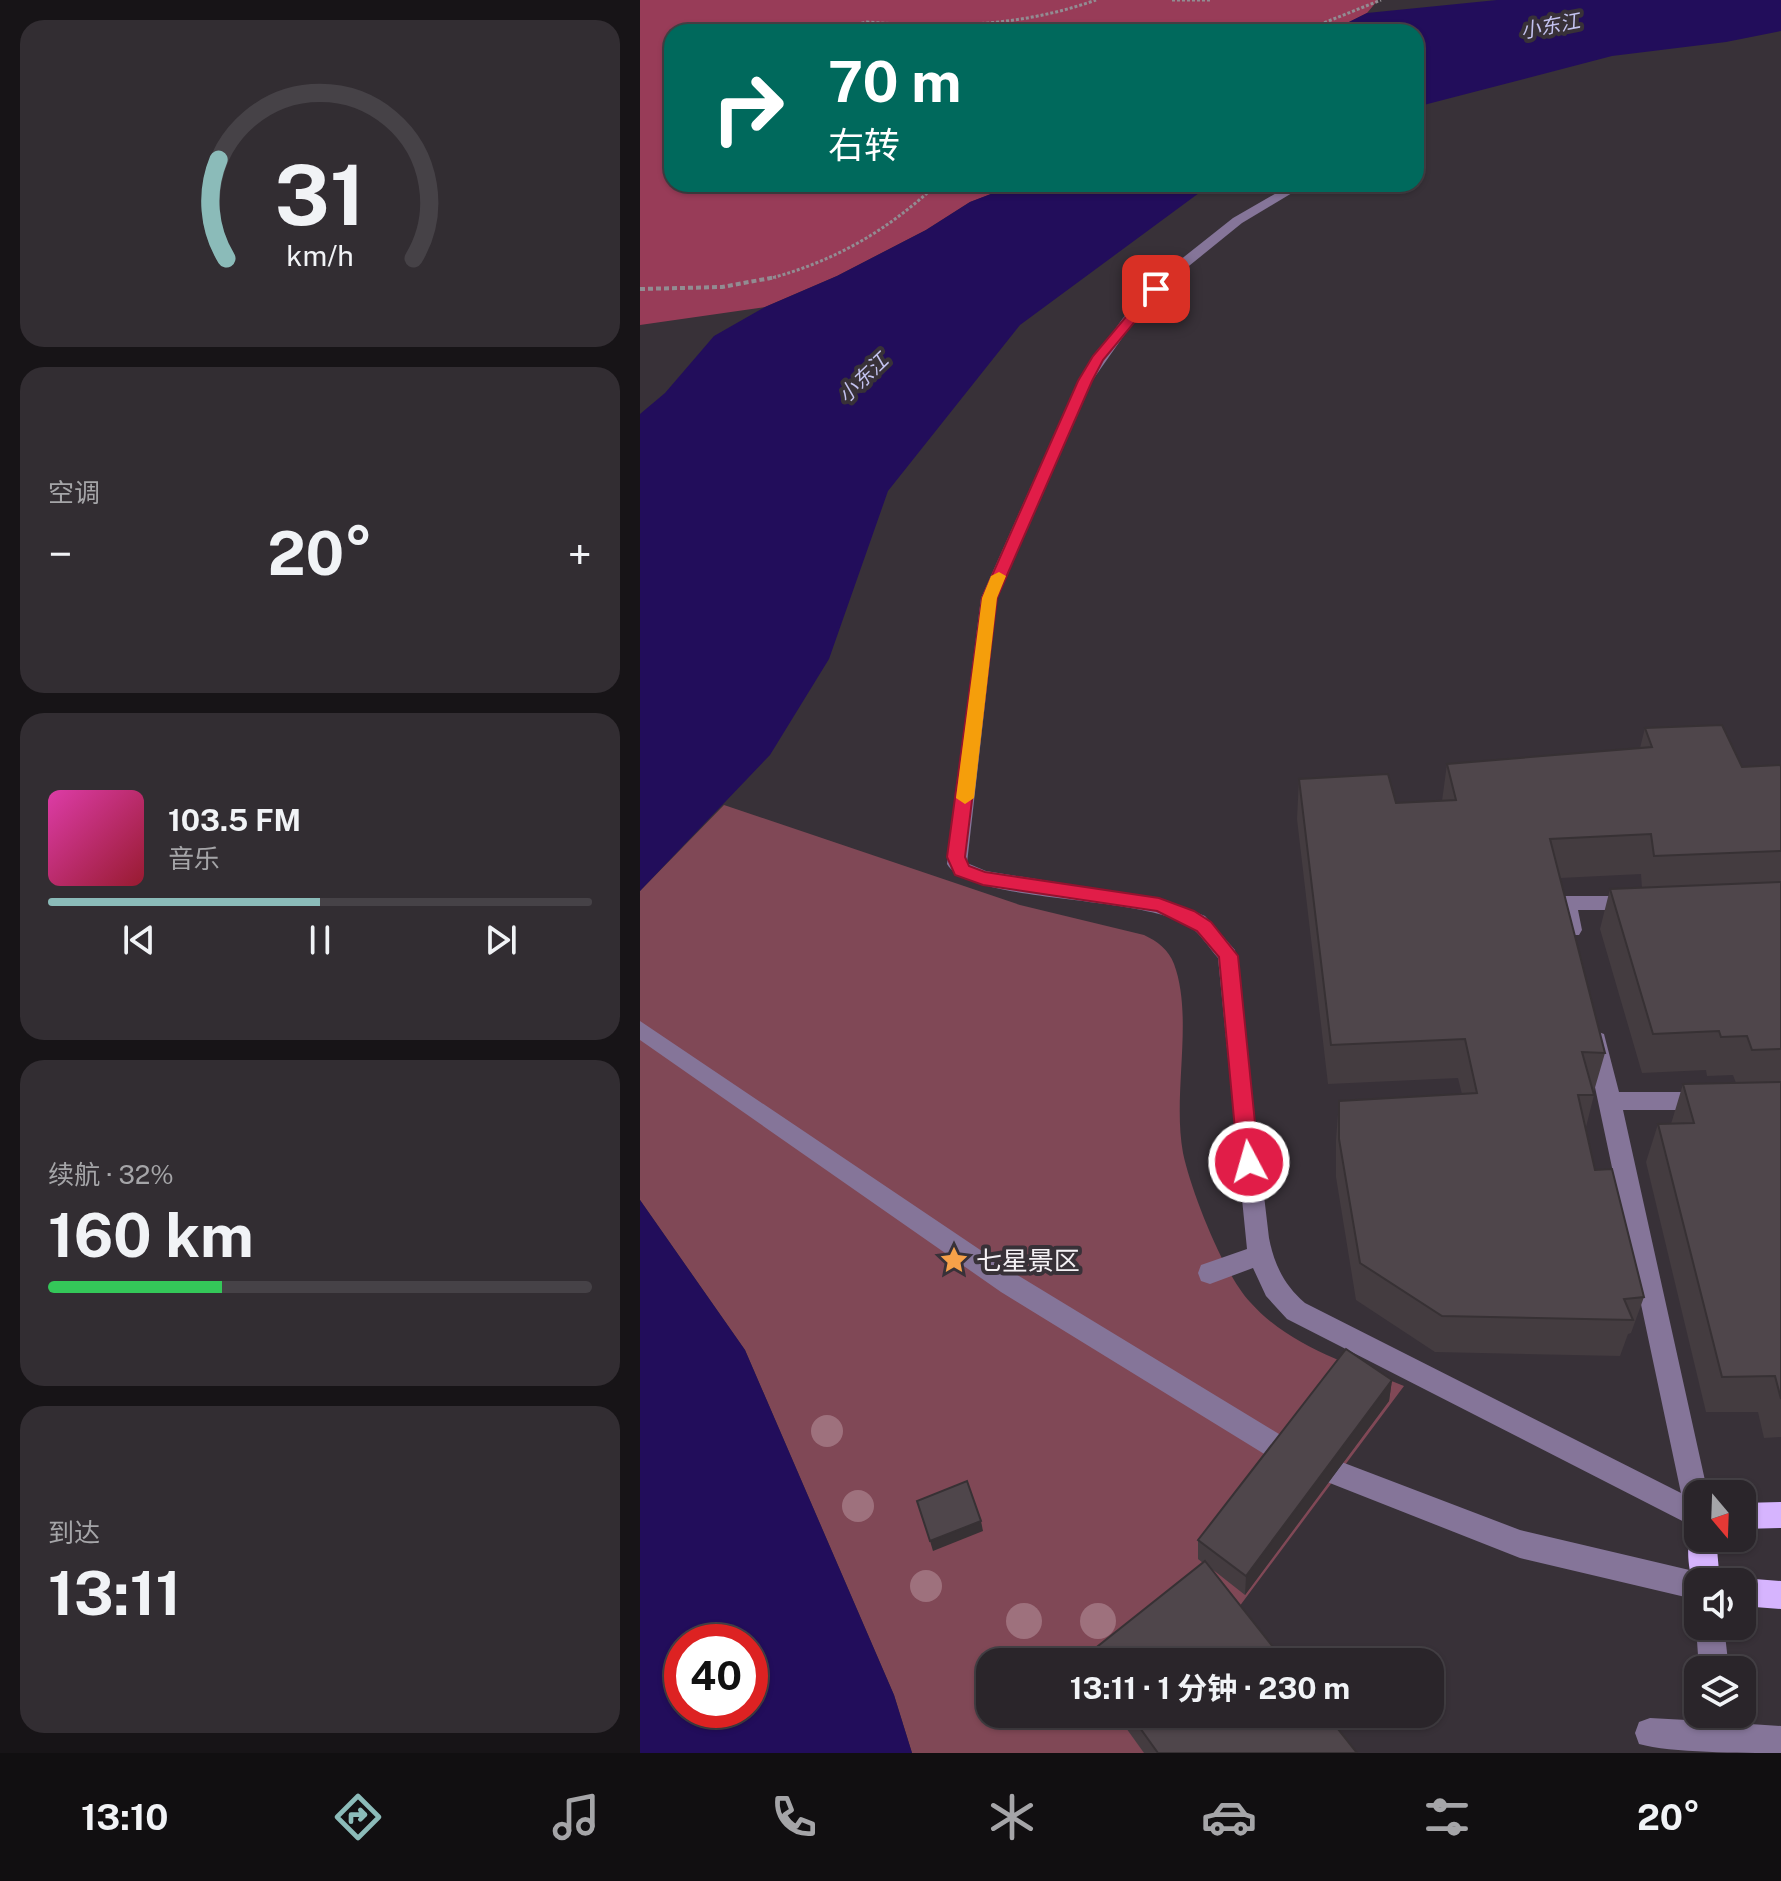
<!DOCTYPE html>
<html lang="zh">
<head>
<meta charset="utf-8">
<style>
	body { margin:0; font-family:"Public Sans","Noto Sans SC",sans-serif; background:#322d32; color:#f1f3f6; height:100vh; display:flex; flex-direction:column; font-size:30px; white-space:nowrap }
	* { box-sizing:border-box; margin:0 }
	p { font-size:26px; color:#a5a5a8 }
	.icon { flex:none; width:44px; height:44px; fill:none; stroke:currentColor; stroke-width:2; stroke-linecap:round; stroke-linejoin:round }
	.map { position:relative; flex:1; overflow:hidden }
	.details { display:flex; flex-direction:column; gap:20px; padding:20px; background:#171417; width:640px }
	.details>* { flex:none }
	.hud { position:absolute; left:24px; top:24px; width:760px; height:168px; border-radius:24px; box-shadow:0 2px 6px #0004,0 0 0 2px #464247; background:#00695c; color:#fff; overflow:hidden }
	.needle { width:52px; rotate:161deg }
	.buttons { position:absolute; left:1044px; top:1480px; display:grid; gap:16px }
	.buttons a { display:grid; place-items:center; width:72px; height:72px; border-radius:16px; background:#2a252a; box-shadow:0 2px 6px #0004,0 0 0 2px #464247; font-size:40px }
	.speed { position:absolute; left:24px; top:1624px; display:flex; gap:16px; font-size:40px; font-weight:700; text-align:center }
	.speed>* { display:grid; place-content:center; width:104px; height:104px; border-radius:50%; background:#2a252a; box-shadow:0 2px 6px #0004,0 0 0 2px #464247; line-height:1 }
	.speed .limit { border:12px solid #d22; background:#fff; color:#111 }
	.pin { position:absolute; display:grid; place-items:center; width:68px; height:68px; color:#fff; margin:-34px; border-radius:16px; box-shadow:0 4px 12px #0006 }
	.me { position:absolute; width:88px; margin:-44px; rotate:354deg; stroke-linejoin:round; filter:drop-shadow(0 0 6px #0008) }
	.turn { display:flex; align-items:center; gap:28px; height:168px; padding:0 32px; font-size:36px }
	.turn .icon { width:104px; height:104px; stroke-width:2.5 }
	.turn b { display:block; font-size:56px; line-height:68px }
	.big { font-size:60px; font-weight:700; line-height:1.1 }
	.details .card { flex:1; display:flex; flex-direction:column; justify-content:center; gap:12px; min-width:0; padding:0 28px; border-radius:24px; background:#322d32 }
	.details .dial { align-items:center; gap:0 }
	.dial svg { height:208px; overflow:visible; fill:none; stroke:#464247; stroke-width:7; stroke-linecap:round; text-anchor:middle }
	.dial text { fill:#f1f3f6; stroke:none }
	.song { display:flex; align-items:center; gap:24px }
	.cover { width:96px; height:96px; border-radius:12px; background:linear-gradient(135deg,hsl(320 70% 55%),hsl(350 70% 35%)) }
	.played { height:8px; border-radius:4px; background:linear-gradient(90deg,#8bbbb9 50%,#464247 50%) }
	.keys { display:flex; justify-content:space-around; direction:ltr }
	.heat { display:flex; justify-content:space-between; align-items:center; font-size:44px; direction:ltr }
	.charge { height:12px; border-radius:6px; background:linear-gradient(90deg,#34c759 32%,#464247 0) }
	.trip { position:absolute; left:336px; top:1648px; width:468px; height:80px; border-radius:24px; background:#2a252a; box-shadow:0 2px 6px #0004,0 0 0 2px #464247; font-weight:700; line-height:80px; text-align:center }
	.tab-bar { display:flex; height:128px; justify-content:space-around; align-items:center; background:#110f11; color:#a5a5a8 }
	.tab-bar .icon { width:56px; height:56px }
	.tab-bar .current { color:#8bbbb9 }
	.tab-bar b { font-size:36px; color:#f1f3f6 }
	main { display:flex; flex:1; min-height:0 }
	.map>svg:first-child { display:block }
	.green { fill:#804856 }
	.forest { fill:#983c58 }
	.water { fill:#220d5b; fill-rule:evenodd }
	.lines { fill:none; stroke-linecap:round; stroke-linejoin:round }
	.path-far1 { stroke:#928c92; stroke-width:3; stroke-dasharray:3 2; stroke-linecap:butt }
	.path { stroke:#928c92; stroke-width:4; stroke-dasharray:5 3; stroke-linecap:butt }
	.minor { fill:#857599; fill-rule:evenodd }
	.major { fill:#d6b4fe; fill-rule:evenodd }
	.tree { fill:#9e717d }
	.wall { fill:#443c40 }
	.shaded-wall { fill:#373134 }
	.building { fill:#4f464b; stroke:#373134; stroke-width:2 }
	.route { fill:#e11d48; stroke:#92132f; stroke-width:2 }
	.slow { fill:#f59e0b }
	.labels { text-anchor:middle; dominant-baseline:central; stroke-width:8; stroke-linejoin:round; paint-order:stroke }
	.far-water-label { font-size:20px; font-style:italic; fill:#c3c2ef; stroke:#383138 }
	.near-poi-label { font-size:26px; fill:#f5f1f5; stroke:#383138; text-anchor:start }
</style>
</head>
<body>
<main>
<section class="details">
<div class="card dial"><svg viewBox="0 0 100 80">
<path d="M14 69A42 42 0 1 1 86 69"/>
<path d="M14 69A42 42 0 0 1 11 31" stroke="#8bbbb9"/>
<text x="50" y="56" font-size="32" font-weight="700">31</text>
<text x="50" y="72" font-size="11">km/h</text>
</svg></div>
<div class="card"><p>空调</p>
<div class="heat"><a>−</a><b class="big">20°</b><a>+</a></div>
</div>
<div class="card">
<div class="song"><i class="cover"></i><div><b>103.5 FM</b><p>音乐</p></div></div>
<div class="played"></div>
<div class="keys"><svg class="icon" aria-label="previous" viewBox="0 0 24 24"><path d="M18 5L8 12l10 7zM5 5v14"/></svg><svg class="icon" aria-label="pause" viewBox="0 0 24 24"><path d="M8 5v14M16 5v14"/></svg><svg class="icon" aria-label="next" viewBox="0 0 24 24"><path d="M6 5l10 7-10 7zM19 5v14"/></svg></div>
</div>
<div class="card"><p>续航 · 32%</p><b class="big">160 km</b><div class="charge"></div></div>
<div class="card"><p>到达</p><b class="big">13:11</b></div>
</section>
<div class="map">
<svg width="1141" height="1753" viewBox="0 0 1141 1753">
	<rect width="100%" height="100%" fill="#383138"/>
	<path class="green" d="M84 805 380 905 504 935C517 941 529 950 534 964 554 1018 532 1094 543 1153 551 1191 583 1273 610 1302 650 1347 710 1364 764 1386L590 1619 624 1662H350V1714H665L695 1753H272L254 1695 105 1350 0 1200V891Z"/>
	<path class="forest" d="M0 0H738L727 13 689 32H32V184H377L330 202 286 230 197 276 125 307 0 325Z"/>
	<g class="water">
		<path d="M857 0H1141V31L1086 42 972 56 776 107V32H689L727 13Z"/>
		<path d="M377 184H577L559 193 380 325 248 491 189 659 130 755 0 891V414L25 393 74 336 125 307 197 276 286 230 330 202Z"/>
		<path d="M0 1200 105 1350 254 1695 272 1753H0ZM42 1642H110V1710H42Z"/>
	</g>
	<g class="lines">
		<g class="path-far1">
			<path d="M532 0H572"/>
			<path d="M204 32 213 25 227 22C307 28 380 27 456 0"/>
			<path d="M661 32 741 0"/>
			<path d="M128 279C195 261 247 231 297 184"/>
		</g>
		<path class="path" d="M0 289 82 287 136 277"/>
		<g class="minor">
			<path d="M652 184H667L602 223 544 270 492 324 452 381 357 598 327 863 346 871 526 900 565 916 595 950 629 1238C634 1264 644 1285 665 1303L1041 1493 945 1040 948 1034 956 1031 964 1034 979 1092H1062L1070 1095 1073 1101 1070 1107 1062 1110H983L1068 1494H1058V1529L647 1319 626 1296 613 1268 570 1284 561 1281 558 1273 561 1265 607 1249 578 958C569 948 560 933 549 926 500 894 331 904 307 864L341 598 438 381 483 318 535 264 593 218Z"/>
			<path d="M926 896H991L998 898 1001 903 998 908 991 910H938L942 930 939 935H925L916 903 919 898Z"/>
			<path d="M0 1021 379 1276 657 1445 880 1530 1058 1572 1068 1576 1070 1582H1058V1600L880 1558 639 1463 361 1292 0 1040Z"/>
			<path d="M1058 1621V1626H1084L1089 1670H1059L1056 1626Z"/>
			<path d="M1064 1714H1094L1095 1723 1141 1726V1753C1104 1753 1031 1753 999 1744L995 1733 999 1722 1010 1718 1065 1721Z"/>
		</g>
		<g class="major">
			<path d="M1141 1502V1528L1102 1529V1503Z"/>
			<path d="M1058 1526V1538H1076L1080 1582H1058V1593C1048 1578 1045 1545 1052 1528Z"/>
			<path d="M1102 1578 1141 1581V1609L1102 1606V1582H1092Z"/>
		</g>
	</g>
	<g class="tree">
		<circle cx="187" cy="1431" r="16"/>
		<circle cx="218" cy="1506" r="16"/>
		<circle cx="286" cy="1586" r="16"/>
		<circle cx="384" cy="1621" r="18"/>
		<circle cx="458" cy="1621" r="18"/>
	</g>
	<g class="wall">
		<path d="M1005 728 1102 767 1141 765V1437L1124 1438 1118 1412H1066L1006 1162 1018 1124H1031L1043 1084 1096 1083 1093 1075 1067 1076 1066 1070 1002 1073 960 929 970 889 1002 888 1001 874 920 878 965 1053 954 1091H953L954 1095 946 1127 955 1170 1004 1297 991 1333 988 1334 980 1356 795 1352 716 1300 696 1177V1140L699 1101 822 1094 818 1078 688 1084 657 819 659 779 756 803 802 801 807 764 1000 748Z"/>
		<path d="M752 1380 749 1401 605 1595 572 1569 645 1662H449L448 1654 563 1563 558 1559V1540Z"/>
		<path d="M476 1714H686L717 1753H504Z"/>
	</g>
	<g class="shaded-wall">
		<path d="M752 1380 749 1401 605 1595 606 1576Z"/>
		<path d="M341 1521 343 1531 293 1551 290 1541Z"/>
	</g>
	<g class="building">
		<path d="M1082 725 1102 767 1141 765V851L1014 856 1011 834 910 839 965 1053 942 1052 954 1095H938L955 1170 972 1169 1004 1297 984 1299 993 1320 802 1316 720 1263 699 1139V1101L837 1093 825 1039 691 1045 659 779 748 774 756 803 816 800 807 764 1012 747 1005 728Z"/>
		<path d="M1141 882V1049L1112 1050 1107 1036 1081 1037 1079 1031 1013 1034 970 889Z"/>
		<path d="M1141 1082V1399L1135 1376 1082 1377 1018 1124 1054 1123 1043 1084Z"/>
		<path d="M706 1349 752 1380 606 1576 558 1540Z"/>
		<path d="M327 1481 341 1521 290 1541 277 1501Z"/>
		<path d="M565 1561 645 1662H453L448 1654Z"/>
		<path d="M490 1714H686L717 1753H518Z"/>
	</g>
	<path class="route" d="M511 287 522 289 463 360 452 381 357 598 325 857 329 866 345 872 519 898 554 911 571 922 598 956 619 1162 616 1169 609 1171 601 1169 598 1162 579 957 557 931 517 911 343 885 315 875 307 857 342 598 438 381 453 356Z"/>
	<path class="slow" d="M359 572 366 576 357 598 334 798 325 804 316 798 342 598 351 576Z"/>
	<defs>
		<symbol id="sight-bare" viewBox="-9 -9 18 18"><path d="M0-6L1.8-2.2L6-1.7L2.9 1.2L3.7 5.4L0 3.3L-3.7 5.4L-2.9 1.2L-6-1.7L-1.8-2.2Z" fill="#f7a149" stroke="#383138" stroke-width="2.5" paint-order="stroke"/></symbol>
	</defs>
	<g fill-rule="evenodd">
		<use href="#sight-bare" x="294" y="1240" width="40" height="40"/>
	</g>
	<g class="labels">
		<g class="far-water-label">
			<text transform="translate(910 26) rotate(-11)">小东江</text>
			<text transform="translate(223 378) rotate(-44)">小东江</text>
		</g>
		<g class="near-poi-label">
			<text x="336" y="1260">七星景区</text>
		</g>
	</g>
</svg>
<div class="buttons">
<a><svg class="needle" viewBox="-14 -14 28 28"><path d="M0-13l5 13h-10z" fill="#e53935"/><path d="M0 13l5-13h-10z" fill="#a5a5a8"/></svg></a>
<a><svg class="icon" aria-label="sound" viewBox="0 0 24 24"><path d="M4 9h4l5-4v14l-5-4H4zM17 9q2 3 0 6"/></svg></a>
<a><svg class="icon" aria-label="layers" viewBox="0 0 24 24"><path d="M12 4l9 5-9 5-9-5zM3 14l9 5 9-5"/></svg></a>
</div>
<div class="speed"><div class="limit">40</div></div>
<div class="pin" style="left:516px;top:289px;background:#d93025"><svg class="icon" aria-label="arrive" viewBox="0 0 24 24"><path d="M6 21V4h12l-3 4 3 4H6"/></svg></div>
<svg class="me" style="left:609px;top:1162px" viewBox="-20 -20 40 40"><circle r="17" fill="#e11d48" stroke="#fff" stroke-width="3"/><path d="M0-11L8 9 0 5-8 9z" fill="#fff"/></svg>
<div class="trip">13:11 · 1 分钟 · 230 m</div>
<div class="hud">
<div class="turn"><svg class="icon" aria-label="right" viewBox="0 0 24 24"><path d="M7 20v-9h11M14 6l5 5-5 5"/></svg><div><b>70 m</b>右转</div></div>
</div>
</div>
</main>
<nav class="tab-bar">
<b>13:10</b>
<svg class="icon current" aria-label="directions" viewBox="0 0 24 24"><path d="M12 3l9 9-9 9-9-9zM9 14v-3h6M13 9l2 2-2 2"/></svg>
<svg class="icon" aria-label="music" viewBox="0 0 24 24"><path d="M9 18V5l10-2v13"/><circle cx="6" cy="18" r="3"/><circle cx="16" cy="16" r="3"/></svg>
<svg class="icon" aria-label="phone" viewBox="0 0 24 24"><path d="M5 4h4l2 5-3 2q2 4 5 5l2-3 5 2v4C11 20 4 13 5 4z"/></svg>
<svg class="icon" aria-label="climate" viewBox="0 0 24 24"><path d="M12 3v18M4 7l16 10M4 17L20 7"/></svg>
<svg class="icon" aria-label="car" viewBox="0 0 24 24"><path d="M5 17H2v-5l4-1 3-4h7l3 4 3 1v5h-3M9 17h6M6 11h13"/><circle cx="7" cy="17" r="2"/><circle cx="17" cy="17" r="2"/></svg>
<svg class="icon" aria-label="filters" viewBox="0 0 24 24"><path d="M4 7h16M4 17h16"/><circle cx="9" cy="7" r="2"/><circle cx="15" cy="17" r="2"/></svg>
<b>20°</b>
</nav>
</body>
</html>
